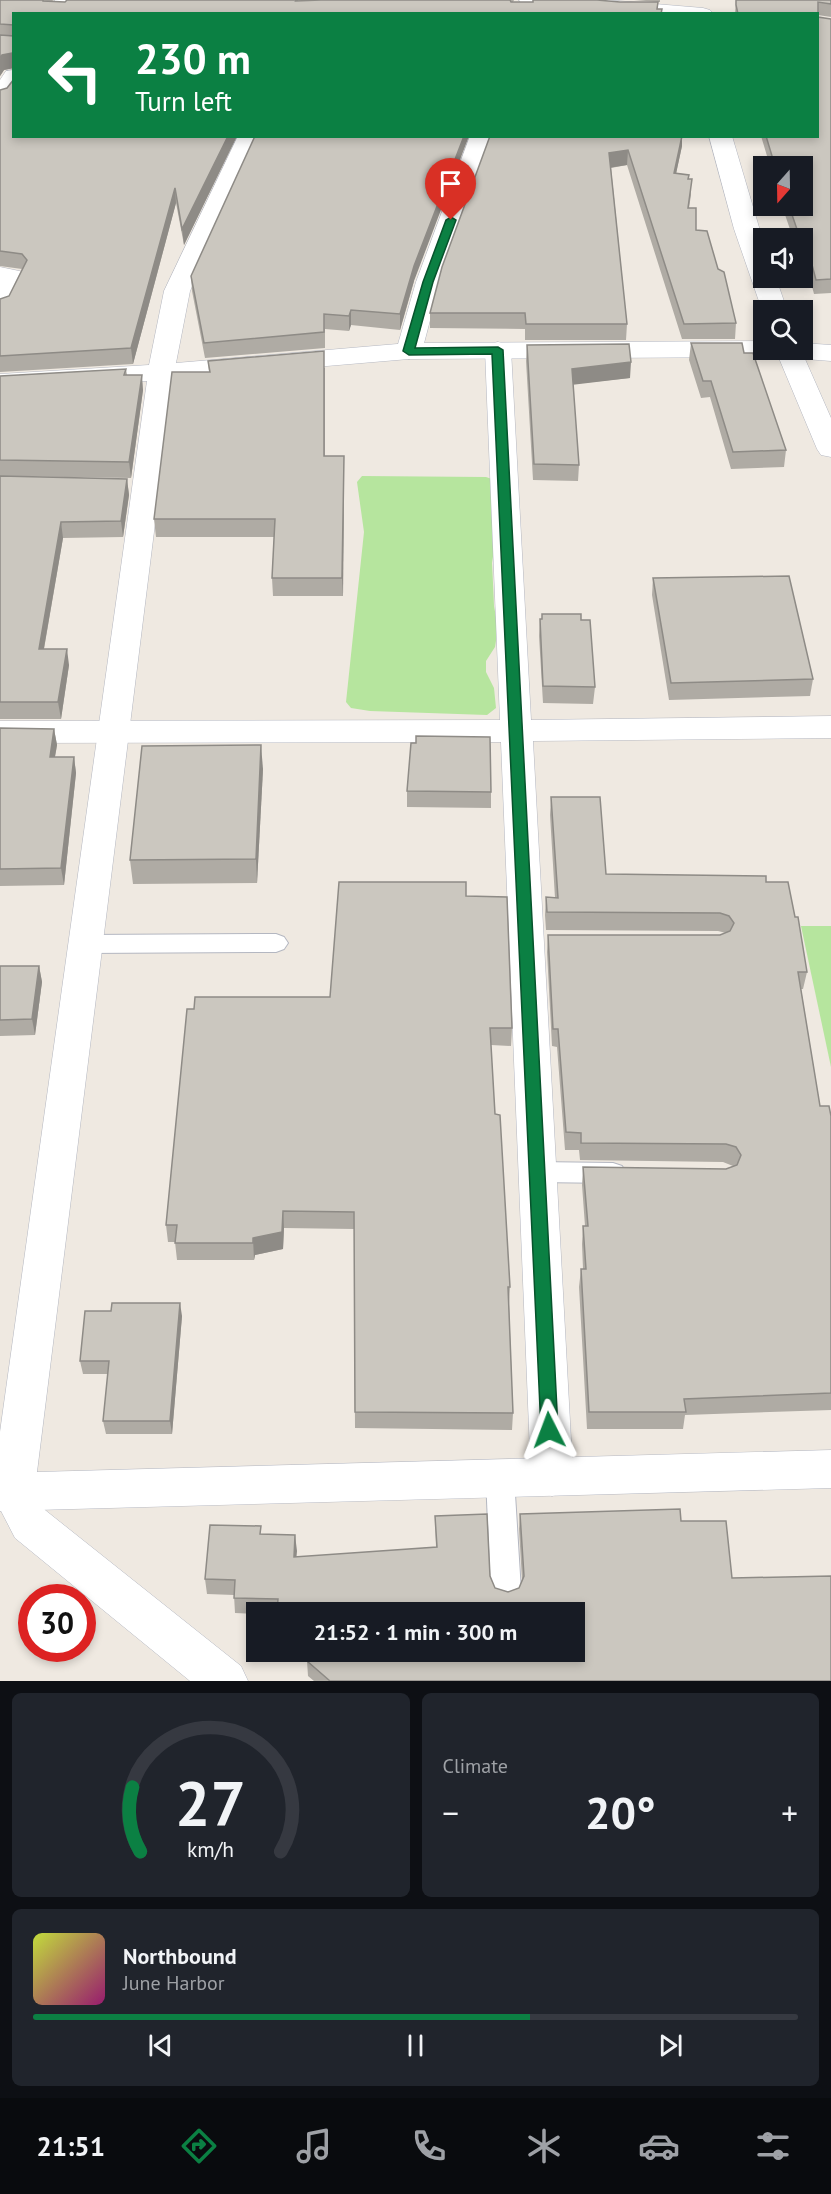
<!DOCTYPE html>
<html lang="en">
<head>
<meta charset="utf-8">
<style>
	body { margin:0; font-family:"PT Sans",sans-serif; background:#20242c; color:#f1f3f6; height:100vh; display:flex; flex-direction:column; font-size:22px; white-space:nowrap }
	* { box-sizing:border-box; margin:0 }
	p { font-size:20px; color:#9ea1a6 }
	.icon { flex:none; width:33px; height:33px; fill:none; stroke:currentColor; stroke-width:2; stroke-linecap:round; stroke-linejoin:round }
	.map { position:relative; height:1681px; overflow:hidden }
	.panel { display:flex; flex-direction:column; gap:12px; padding:12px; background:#0d0f14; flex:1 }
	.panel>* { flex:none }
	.banner { position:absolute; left:12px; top:12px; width:807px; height:126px; border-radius:0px; box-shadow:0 3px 9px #0003; background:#0b8043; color:#fff; overflow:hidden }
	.needle { width:39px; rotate:200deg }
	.buttons { position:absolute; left:753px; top:156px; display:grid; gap:12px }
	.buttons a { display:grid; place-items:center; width:60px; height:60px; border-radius:0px; background:#171b24; box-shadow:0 3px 9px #0003; font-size:30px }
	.speed { position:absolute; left:18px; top:1584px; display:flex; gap:12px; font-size:30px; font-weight:700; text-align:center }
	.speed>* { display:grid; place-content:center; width:78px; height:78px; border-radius:50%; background:#171b24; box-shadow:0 3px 9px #0003; line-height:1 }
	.speed .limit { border:9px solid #d22; background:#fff; color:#111 }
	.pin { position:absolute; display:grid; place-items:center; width:51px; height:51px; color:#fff; margin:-62px -26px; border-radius:50% 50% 50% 0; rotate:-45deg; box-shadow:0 0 6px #0007 }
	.pin .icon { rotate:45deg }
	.me { position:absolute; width:66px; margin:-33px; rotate:357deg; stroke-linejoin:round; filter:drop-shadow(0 0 4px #0008) }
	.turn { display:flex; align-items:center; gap:21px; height:126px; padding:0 24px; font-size:27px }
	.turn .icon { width:78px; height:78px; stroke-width:2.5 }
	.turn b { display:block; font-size:42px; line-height:51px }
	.big { font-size:45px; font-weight:800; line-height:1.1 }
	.panel .widget { flex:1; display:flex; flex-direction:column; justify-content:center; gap:9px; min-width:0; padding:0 21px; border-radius:9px; background:#20242c }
	.panel .dial { align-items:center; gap:0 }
	.dial svg { height:156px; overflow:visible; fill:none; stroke:#363941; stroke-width:7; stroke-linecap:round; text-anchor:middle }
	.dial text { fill:#f1f3f6; stroke:none }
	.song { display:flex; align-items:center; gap:18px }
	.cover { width:72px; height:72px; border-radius:9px; background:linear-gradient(135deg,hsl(70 70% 55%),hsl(320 70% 35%)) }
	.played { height:6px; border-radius:3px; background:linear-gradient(90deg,#0b8043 65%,#363941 65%) }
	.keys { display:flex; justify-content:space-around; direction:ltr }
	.heat { display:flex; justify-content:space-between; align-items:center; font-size:33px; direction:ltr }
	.panel .tiles { flex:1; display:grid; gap:12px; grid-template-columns:1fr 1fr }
	.widget:last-child { grid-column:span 2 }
	.trip { position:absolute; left:246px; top:1602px; width:339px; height:60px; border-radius:0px; background:#171b24; box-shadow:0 3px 9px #0003; font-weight:800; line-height:60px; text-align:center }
	.menu { display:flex; height:96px; justify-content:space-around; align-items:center; background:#090b0e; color:#9ea1a6 }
	.menu .icon { width:42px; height:42px }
	.menu .active { color:#0b8043 }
	.menu b { font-size:27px; color:#f1f3f6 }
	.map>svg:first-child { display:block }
	.green { fill:#b6e59e }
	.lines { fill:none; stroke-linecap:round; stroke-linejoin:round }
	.lane-casing { stroke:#b4b7c1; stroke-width:2 }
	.street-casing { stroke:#b4b7c1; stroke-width:1 }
	.secondary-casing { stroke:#b4b7c1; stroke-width:1 }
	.lane { fill:#fff; fill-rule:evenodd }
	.street { fill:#fff; fill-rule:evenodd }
	.secondary { fill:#fff; fill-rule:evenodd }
	.wall { fill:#afaba4 }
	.shaded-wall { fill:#8e8b86 }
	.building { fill:#cbc7bf; stroke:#8e8b86; stroke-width:1.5 }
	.route { fill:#0b8043; stroke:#07532c; stroke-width:1.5 }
</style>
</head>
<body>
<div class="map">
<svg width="831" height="1681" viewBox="0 0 831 1681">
	<rect width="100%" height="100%" fill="#efe9e1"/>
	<g class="green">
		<path d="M362 476 486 477 495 480 496 538 492 563 493 583 494 606 498 628 495 647 486 661V672L494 688 496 708 487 715 370 711 351 708 346 702 364 532 357 482Z"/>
		<path d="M801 926H831V1067Z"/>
	</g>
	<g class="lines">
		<defs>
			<g id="lane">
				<path d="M276 934 284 937 288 943 284 949 276 952 85 953 77 950 73 944 77 938 85 935Z"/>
				<path d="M536 1162 613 1163 622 1166 626 1173 622 1180 613 1183 536 1182 527 1179 523 1172 527 1165Z"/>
				<path d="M500 1465 510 1469 514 1478 521 1591 517 1601 506 1605 495 1601 491 1591 486 1478 490 1469Z"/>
			</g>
			<g id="street">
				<path d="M55 0H75L67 14H46Z"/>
				<path d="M14 70V93L8 101 0 103V80L6 71Z"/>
				<path d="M470 136H493L440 282 422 351 418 356 409 359 400 356 396 351 416 282Z"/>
				<path d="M0 267 24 272 27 277 9 310 0 313Z"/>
				<path d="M498 342 507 345 511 350 531 720 831 716V738L533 741 573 1477 567 1491 552 1496 537 1491 531 1477 501 742 0 743V721L500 720 485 350 489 345Z"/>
				<path d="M13 1472 28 1477 45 1510 241 1666 248 1681H190L15 1538 0 1509V1477Z"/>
			</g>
			<g id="secondary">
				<path d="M519 0H607L703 8 710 10 713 14H619L529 6 522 4Z"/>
				<path d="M238 136H261L190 291 176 363 409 343 764 341V350H802V343L831 345V361L805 359 831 418V457L821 455 817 449 776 351 773 354 764 357 409 359 173 379 37 1472 831 1450V1488L0 1511V1432L147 381 0 390V374L149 365 164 291Z"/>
				<path d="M709 136H732L764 244V278H776L787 310H762L734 229Z"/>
			</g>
		</defs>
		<use href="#lane" class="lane-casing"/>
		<use href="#street" class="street-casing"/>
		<use href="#secondary" class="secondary-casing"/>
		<use href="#lane" class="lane"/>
		<use href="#street" class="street"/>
		<use href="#secondary" class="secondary"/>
	</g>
	<g class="wall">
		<path d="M0 0H53L52 2 304 0 303 1 321 0H514L513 2H658L634 0H660V2H658L657 9H662L661 14H14V68L4 70 0 76Z"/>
		<path d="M736 0H831V17L818 15V17L831 19V293L814 294 805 260H802V238H793L782 206H802V166H770L761 136H818V14H735Z"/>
		<path d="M0 90 237 136 184 245 176 203 133 364 0 372V299L9 296 22 269 0 266Z"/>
		<path d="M490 136 682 146 676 173 689 175V179L691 195 689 208 696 230 718 269 736 323 735 339H682L627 165 611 168 627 324 626 340H525V329L430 328V313Z"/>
		<path d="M191 276 414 281 400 330 351 325 349 331 325 329V348L205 358 192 291Z"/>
		<path d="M691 343 744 353 786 450 784 467 731 469 710 397 701 398 689 360Z"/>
		<path d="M527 345 630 378 573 384 579 465 578 481 533 480 526 361Z"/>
		<path d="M208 361 325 368V456H344L343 596H273L272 578 274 537H156L154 519 209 372Z"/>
		<path d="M126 369 127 375 143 390 131 478 0 476V376Z"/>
		<path d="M0 476 127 479 129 495 123 537 63 538 44 649 69 665 61 719H0Z"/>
		<path d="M653 578 813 679 810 696 669 700 652 595Z"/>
		<path d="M542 614 581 620 595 687 593 704 543 703 539 636 540 619H542Z"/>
		<path d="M0 728 54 729 57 745 55 757H74L76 773 64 885 0 886Z"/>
		<path d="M416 743 491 792V808L407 807V791Z"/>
		<path d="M263 769 257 883 133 884 130 860Z"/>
		<path d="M551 797 606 874 766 882 795 917 807 972 803 989H801L820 1106 831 1116V1410L685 1415 683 1429H587L579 1287 581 1269H583L582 1244 583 1226H585L582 1185 583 1167 726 1169 733 1166 723 1162 580 1160 579 1150H565L557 1047 552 1046 547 952 548 935H720L726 933 718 931 546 930 545 915 546 897 555 898 550 815Z"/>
		<path d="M466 896 512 1028 511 1046 491 1045 495 1114 510 1287 509 1304 513 1413 512 1430 355 1428 354 1229 284 1228 283 1249 255 1255 254 1260H177L175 1242H168L166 1225 330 997Z"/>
		<path d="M0 966H39L42 982 35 1035 0 1036Z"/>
		<path d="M182 1316 172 1434H106L103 1421 108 1374H83L80 1361Z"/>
		<path d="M520 1514 681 1521 732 1578 831 1681H314L308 1676 307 1661 574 1612H256V1614L235 1613 234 1595 207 1594 205 1579 261 1534 295 1535 296 1557 436 1547 435 1516 490 1576 495 1588 508 1592 519 1588 522 1580 519 1529Z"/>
	</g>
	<g class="shaded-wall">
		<path d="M12 53 14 68 4 70 0 76V59L2 55Z"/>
		<path d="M228 136H237L184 245 182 229Z"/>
		<path d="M464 136H469L414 281 400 330V314L414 266Z"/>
		<path d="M682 136V146L673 188 674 173Z"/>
		<path d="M628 150 627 165 608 168 609 153Z"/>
		<path d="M175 188 176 203 133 364 131 348Z"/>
		<path d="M351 310V325L349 331V316Z"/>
		<path d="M631 362 630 378 571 385 572 369Z"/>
		<path d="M142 375 143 390 131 478 129 462Z"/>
		<path d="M344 456V474L343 596 342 578Z"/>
		<path d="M127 479 129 495 123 537 121 521Z"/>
		<path d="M61 522 63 538 41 665 39 649Z"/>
		<path d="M67 649 69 665 61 719 58 702Z"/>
		<path d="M54 729 57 745 52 773 50 757Z"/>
		<path d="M261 745 263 769 257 883 256 859Z"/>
		<path d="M74 757 76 773 64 885 61 868Z"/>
		<path d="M39 966 42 982 35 1035 32 1019Z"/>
		<path d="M283 1211 284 1228 283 1249 255 1255 254 1260 253 1238Z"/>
		<path d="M180 1303 182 1316 172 1434 170 1421Z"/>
		<path d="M295 1535 297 1551 295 1573 294 1557Z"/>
	</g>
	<g class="building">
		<path d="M0 0H43V1L65 2 67 0H297L296 1 321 0H510L511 2H533V0H597L620 2H658L657 9H662L661 14H14V25L0 24Z"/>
		<path d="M736 0H831V4L818 2V17L831 19V279L816 280 807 246 803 247 802 238H800L789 206H802V166H775L766 136H818V14H738L736 5Z"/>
		<path d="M0 35 14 36V55L12 53 2 55 0 59Z"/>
		<path d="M14 79V136H228L182 229 175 188 131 348 0 356V299L9 296 27 260 22 254 0 251V90L7 88Z"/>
		<path d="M255 136H464L414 266 400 314 351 310 349 316 324 314V332L204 343 191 276Z"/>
		<path d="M490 136H682L674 173 689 175 688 179H692L688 208H696V230L707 231 718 269 724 272 736 323 684 324 628 150 609 153 627 324H526L525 313H430L442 267Z"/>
		<path d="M691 343H742L744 353H753L786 450 733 452 711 381H703Z"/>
		<path d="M629 344 631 362 572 369 579 465 534 464 527 345Z"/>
		<path d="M324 351V456H344L342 578H272L275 519H154L172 372H210L208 361Z"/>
		<path d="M126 369 124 375H142L129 462 0 460V376Z"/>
		<path d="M0 476 127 479 121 521 61 522 39 649H67L58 702H0Z"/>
		<path d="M789 576 813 679 671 683 653 578Z"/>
		<path d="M542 614H581V620H590L595 687 543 686 540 619H542Z"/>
		<path d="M0 728 54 729 50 757H74L61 868 0 869Z"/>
		<path d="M416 736 490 737 491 792 407 791 411 743H416Z"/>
		<path d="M261 745 256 859 130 860 142 746Z"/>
		<path d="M551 797H600L606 874 766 876V882H788L795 917H798L807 972H798L820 1106H829L831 1116V1393L684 1399 686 1412H589L581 1269H586L583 1226H588L583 1167 726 1169 737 1165 741 1155 736 1147 726 1144 581 1143V1133L566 1132 558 1029H553L548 935H720L730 931 734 923 729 916 720 913 547 912 546 897 558 898Z"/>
		<path d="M339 882H466V896L507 897 512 1028H490L495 1114 500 1115 510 1287H508L513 1413 355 1412 354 1212 283 1211 282 1232 253 1238V1243H175L177 1225H166L187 1009H194L195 997H330Z"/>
		<path d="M0 966H39L32 1019 0 1020Z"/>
		<path d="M112 1303H180L170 1421H103L109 1361H80L85 1311H111Z"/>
		<path d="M680 1509 681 1521H726L732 1578 831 1576V1681H330L307 1661 308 1652H574V1612H277L278 1599 234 1598 235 1580 205 1579 210 1525 261 1526 260 1534 295 1535 294 1557 437 1547 435 1516 487 1514 490 1576 495 1588 508 1592 519 1588 524 1576 520 1514Z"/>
	</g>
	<path class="route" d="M451 217 456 220 433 282 415 348 498 347 503 350 558 1430 555 1435 549 1438 543 1435 541 1430 492 354 409 355 403 351 423 282 446 220Z"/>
</svg>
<div class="buttons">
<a><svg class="needle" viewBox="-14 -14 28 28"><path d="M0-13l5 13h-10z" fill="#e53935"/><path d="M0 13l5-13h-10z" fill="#9ea1a6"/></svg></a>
<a><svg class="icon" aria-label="sound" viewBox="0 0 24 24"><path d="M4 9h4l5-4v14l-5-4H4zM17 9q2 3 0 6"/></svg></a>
<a><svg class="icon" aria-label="search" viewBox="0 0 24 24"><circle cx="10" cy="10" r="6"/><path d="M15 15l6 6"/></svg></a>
</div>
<div class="speed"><div class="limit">30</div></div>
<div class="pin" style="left:451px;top:220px;background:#d93025"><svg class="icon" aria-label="arrive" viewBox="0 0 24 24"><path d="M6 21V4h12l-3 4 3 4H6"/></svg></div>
<svg class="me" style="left:549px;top:1430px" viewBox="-20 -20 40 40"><path d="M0-17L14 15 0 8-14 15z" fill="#0b8043" stroke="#fff" stroke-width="4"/></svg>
<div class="trip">21:52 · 1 min · 300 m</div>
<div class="banner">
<div class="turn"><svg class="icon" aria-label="left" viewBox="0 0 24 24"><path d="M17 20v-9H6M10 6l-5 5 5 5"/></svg><div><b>230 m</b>Turn left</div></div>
</div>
</div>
<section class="panel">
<div class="tiles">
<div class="widget dial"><svg viewBox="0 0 100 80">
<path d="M14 69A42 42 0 1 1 86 69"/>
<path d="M14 69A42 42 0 0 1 10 36" stroke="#0b8043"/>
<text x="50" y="56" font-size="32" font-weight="700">27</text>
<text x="50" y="72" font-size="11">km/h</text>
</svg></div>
<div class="widget"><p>Climate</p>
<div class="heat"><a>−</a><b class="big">20°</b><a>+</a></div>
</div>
<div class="widget">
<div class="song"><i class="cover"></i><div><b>Northbound</b><p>June Harbor</p></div></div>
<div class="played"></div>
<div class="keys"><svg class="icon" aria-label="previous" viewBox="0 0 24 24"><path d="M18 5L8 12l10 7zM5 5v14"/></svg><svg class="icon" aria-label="pause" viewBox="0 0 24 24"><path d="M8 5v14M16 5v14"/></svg><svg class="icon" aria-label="next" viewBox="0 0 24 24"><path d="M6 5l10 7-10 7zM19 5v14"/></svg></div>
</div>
</div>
</section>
<nav class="menu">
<b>21:51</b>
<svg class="icon active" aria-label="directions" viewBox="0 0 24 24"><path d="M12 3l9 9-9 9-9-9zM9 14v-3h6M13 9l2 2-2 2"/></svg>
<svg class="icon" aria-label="music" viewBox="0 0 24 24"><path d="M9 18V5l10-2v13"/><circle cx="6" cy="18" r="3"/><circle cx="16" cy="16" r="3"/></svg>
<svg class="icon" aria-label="phone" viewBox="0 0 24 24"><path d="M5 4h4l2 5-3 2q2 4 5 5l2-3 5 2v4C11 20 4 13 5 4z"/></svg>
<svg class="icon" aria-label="climate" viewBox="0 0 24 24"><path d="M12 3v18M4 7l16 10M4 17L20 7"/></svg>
<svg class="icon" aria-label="car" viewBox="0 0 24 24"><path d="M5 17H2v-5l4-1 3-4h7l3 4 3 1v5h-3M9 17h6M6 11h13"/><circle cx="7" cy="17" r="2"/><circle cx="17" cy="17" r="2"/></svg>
<svg class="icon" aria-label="filters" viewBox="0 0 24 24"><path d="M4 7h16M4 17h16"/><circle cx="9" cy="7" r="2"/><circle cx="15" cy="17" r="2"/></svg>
</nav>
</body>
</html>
